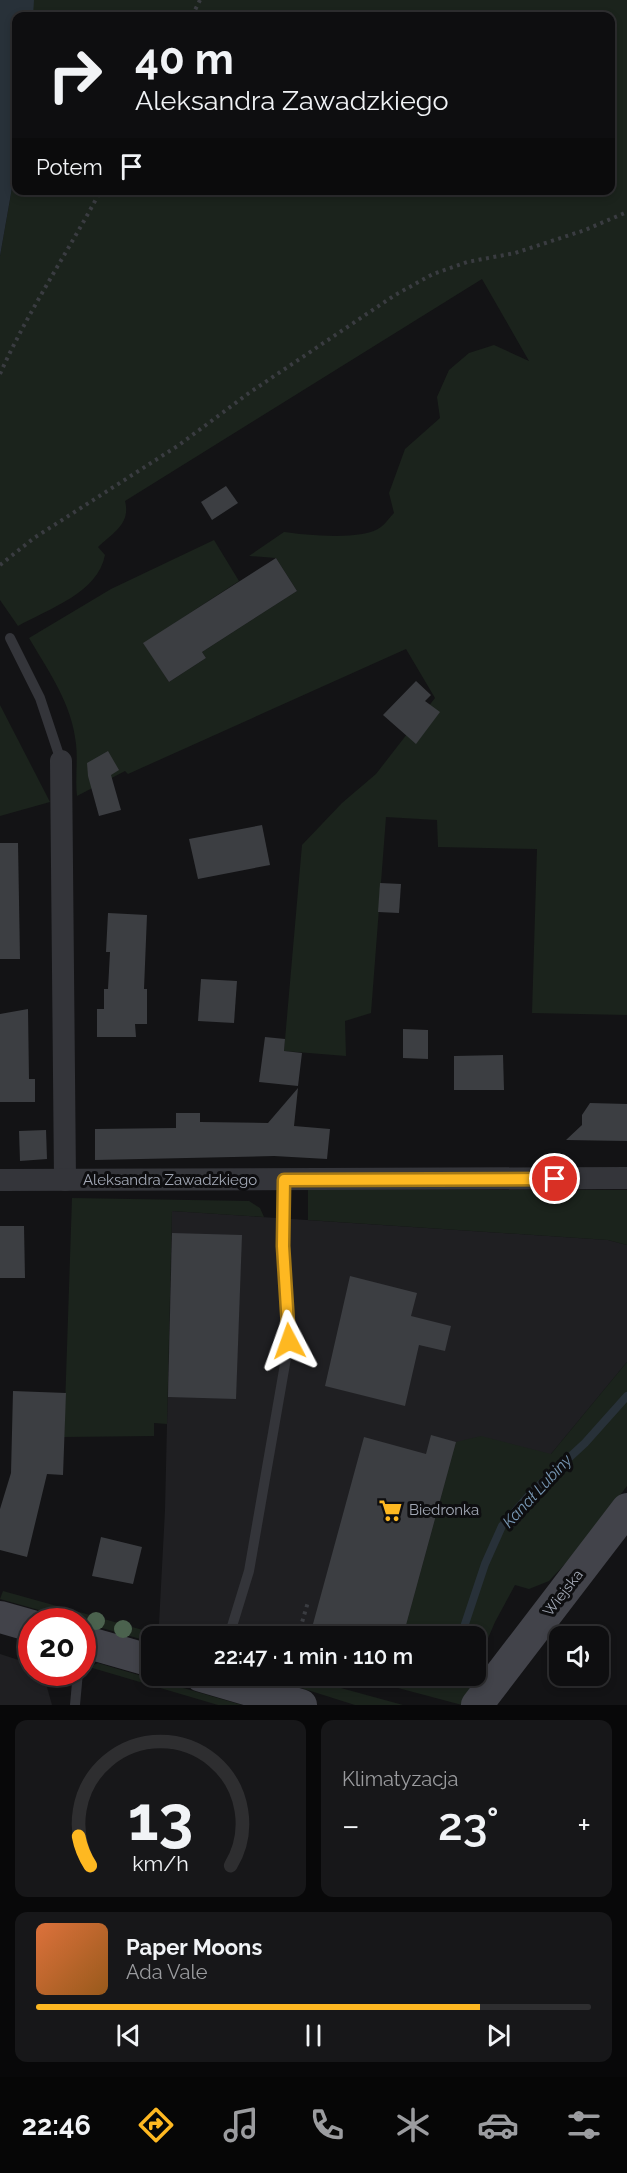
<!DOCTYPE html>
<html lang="pl">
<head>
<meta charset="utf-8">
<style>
	body { margin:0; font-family:Raleway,sans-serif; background:#171719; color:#f1f3f6; height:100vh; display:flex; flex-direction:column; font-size:22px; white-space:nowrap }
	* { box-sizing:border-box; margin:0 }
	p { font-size:20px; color:#9b9c9f }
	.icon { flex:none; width:33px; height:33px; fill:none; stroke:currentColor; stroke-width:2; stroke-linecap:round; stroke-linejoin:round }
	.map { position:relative; height:1705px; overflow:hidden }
	.details { display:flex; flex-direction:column; gap:15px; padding:15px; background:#080809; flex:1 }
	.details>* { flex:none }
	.banner { position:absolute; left:12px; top:12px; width:603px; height:183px; border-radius:12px; box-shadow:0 3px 9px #0003,0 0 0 2px #2e2e30; background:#0e0e10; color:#f1f3f6; overflow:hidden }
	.tools { position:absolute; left:549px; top:1626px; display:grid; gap:12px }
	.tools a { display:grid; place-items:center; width:60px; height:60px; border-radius:12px; background:#0e0e10; box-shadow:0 3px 9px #0003,0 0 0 2px #2e2e30; font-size:30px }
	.speed { position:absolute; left:18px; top:1608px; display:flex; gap:12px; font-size:30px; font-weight:700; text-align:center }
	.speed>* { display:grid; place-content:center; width:78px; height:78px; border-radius:50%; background:#0e0e10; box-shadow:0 3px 9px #0003,0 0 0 2px #2e2e30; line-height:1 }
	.speed .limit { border:9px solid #d22; background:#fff; color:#111 }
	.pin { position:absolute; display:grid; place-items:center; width:51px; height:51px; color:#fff; margin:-26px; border:3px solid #fff; border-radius:50%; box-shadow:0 2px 6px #0007 }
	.me { position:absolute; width:66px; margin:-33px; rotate:356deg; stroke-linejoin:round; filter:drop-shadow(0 0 4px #0008) }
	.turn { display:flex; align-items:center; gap:21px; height:126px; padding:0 24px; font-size:27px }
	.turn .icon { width:78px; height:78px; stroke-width:2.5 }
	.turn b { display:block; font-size:42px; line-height:51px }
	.then { display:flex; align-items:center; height:57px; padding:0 24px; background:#0003; gap:12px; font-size:22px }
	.big { font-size:45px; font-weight:600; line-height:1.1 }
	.details .tile { flex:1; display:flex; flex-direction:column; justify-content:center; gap:9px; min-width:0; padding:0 21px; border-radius:12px; background:#171719 }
	.details .dial { align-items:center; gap:0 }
	.dial svg { height:156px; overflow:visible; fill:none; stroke:#2e2e30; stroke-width:7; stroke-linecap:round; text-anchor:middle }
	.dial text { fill:#f1f3f6; stroke:none }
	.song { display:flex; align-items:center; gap:18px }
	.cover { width:72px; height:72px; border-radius:9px; background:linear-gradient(135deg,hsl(20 70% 55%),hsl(30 70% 35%)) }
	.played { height:6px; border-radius:3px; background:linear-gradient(90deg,#feb821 80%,#2e2e30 80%) }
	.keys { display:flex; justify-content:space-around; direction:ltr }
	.heat { display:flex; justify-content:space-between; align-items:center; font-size:33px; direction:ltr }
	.details .tiles { flex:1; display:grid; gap:15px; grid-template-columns:1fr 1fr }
	.tile:last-child { grid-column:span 2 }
	.trip { position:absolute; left:141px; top:1626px; width:345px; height:60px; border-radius:12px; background:#0e0e10; box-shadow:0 3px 9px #0003,0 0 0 2px #2e2e30; font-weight:600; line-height:60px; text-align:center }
	.tab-bar { display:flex; height:96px; justify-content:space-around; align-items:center; background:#060606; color:#9b9c9f }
	.tab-bar .icon { width:42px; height:42px }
	.tab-bar .selected { color:#feb821 }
	.tab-bar b { font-size:27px; color:#f1f3f6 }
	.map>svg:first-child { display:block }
	.built { fill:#1f1f22 }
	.green { fill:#1b231c }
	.water { fill:#283139 }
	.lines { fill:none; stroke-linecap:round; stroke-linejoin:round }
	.stream { stroke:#283139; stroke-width:8 }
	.building { fill:#3c3e42 }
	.path { stroke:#3a3c41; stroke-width:4; stroke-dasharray:3 4.5; stroke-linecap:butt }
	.lane { stroke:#34353a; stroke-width:10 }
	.street { stroke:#34353a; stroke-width:22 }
	.secondary { stroke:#42434a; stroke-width:32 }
	.tree { fill:#4b624e }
	.route-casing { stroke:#a57815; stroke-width:15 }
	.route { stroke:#feb821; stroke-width:10 }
	.labels { text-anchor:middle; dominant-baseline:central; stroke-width:6; stroke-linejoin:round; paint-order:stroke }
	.street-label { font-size:15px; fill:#a3a9b6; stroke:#0e0e10 }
	.poi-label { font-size:15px; fill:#a3a9b6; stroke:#0e0e10; text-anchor:start }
	.water-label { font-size:16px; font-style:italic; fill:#7897b4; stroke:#0e0e10 }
</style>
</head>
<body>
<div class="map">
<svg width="627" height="1705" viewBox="0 0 627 1705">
	<rect width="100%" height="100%" fill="#131315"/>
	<g class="built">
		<path d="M172 1211 608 1240 627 1245V1362L551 1454 427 1636H207L159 1624 165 1510Z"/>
		<path d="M0 1654 31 1664 32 1672 43 1673 52 1705H0Z"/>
	</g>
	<g class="green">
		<path d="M0 0H627V1015L532 1013 537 849 438 847 437 820 386 817 371 1013 345 1021 346 1056 284 1051 302 845 342 803 376 774 435 698 406 649 128 774 125 771 77 796C75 779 78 761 76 744 72 704 49 672 29 638L111 589 214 540 239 581 144 643 169 682 206 658 202 652 297 591 276 558 249 556 284 532C305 535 364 541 381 527 386 523 390 517 394 513L389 493 405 449 440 418 437 397 449 370 469 353 494 345 529 361 482 279 125 501C131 524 113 533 98 547L105 555C98 593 48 609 18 626L0 600V256L16 165V190H610V16H16Z"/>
		<path d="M0 705 50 802 0 816Z"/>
		<path d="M308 1189 627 1190V1245L608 1240 308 1220Z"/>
		<path d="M72 1198 249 1201 260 1208 264 1217 172 1211 167 1424 154 1423V1436L64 1437Z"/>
		<path d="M627 1362V1486L581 1547 549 1581 529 1589 515 1585 495 1622 476 1666V1636H403L456 1442 481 1436 551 1454Z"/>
		<path d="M3 1591 64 1608 60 1616 0 1599Z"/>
		<path d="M72 1610 164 1636H152L151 1642 74 1620Z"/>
		<path d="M98 1663 118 1669 242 1705H218L89 1667Z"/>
		<path d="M263 1676H297L403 1705H355Z"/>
		<path d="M353 1676H473L469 1693 462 1705Z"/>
	</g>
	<path class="water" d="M0 0H34L33 16H16V165L0 256Z"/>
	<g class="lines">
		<g class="stream">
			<path d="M461 1636 485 1564 502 1526 532 1492 585 1443 627 1396"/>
			<path d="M444 1682 449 1676"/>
		</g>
	</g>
	<g class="building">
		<path d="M226 486 238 503 212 520 201 502Z"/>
		<path d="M276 558 297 591 202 652 206 658 169 682 143 643Z"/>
		<path d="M416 681 431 695 425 701 440 712 416 744 383 715Z"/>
		<path d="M108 751 119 770 111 775 121 810 99 816 88 776 87 763Z"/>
		<path d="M262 825 270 865 198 879 189 839Z"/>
		<path d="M0 843H18L20 959H0Z"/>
		<path d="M380 883 401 884 399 913 378 912Z"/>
		<path d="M108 913 147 915 144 989H147V1024H135L136 1037H97V1009H104V989H108L110 952H106Z"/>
		<path d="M201 979 237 981 234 1023 198 1021Z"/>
		<path d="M28 1009 29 1079H35V1102H0V1014Z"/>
		<path d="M403 1029 428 1030V1059L403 1058Z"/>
		<path d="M265 1037 285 1039 284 1051 302 1053 298 1086 259 1082Z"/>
		<path d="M503 1055 504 1090H454V1056Z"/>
		<path d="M298 1088 294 1126 330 1129 327 1159 274 1156 95 1160V1129L176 1128V1113H200V1122L268 1123Z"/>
		<path d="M590 1103 627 1104V1141L566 1140 582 1125V1115Z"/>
		<path d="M46 1130 47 1159 20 1161 19 1131Z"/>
		<path d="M0 1226H24L25 1278H0Z"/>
		<path d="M172 1233 242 1235 236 1399 168 1397Z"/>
		<path d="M350 1276 417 1293 411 1316 451 1326 445 1351 419 1345 405 1406 325 1386Z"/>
		<path d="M13 1391 66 1393 63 1475 47 1474 27 1557 0 1550V1509L11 1473Z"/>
		<path d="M431 1435 456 1442 403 1636H358L313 1624 364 1437 426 1454Z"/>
		<path d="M101 1537 142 1547 133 1584 92 1576Z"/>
	</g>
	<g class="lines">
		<g class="path">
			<path d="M192 16 200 0"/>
			<path d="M0 374C28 311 68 252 101 190"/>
			<path d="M0 565 34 538 179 445 249 393 395 295 433 274 467 262 515 253 585 230 627 212"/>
			<path d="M298 1636 308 1602"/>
		</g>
		<g class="lane">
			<path d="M10 638 40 698 61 761"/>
			<path d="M229 1636 249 1571 289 1341 283 1246 284 1180"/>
			<path d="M75 1705 78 1672"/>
		</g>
		<g class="street">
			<path d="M61 761 65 1180"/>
			<path d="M0 1180 627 1178"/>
		</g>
		<g class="secondary">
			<path d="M0 1617 32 1626"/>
			<path d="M82 1641 152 1661"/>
			<path d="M201 1676 301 1705"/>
			<path d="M477 1705 627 1509"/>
		</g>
	</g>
	<g class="tree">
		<circle cx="96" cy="1621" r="9"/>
		<circle cx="123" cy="1629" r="9"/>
	</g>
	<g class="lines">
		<defs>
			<path id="route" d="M289 1341 283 1246 284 1180 555 1179"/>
		</defs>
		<use href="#route" class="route-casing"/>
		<use href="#route" class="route"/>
	</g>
	<defs>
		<symbol id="supermarket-bare" viewBox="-9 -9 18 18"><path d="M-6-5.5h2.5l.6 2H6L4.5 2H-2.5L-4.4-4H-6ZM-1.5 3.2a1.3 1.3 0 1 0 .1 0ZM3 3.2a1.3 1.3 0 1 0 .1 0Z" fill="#feb821" stroke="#0e0e10" stroke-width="2.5" paint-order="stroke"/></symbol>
	</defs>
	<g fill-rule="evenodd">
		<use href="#supermarket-bare" x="374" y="1494" width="33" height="33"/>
	</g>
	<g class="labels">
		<g class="street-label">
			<text x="170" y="1180">Aleksandra Zawadzkiego</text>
			<text transform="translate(563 1593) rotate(-52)">Wiejska</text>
		</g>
		<g class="poi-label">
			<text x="409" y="1510">Biedronka</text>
		</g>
		<g class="water-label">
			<text transform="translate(537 1491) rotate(-47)">Kanał Lubiny</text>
		</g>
	</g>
</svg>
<div class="tools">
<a><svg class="icon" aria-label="sound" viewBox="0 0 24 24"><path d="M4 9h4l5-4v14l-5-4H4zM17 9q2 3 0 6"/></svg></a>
</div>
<div class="speed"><div class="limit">20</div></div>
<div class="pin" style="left:555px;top:1179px;background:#d93025"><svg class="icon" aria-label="arrive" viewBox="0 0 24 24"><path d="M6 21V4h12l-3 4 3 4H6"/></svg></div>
<svg class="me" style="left:289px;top:1341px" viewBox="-20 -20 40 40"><path d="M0-17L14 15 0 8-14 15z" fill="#feb821" stroke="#fff" stroke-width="4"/></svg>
<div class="trip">22:47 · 1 min · 110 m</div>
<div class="banner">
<div class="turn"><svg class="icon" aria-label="right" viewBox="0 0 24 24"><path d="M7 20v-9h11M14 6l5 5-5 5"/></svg><div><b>40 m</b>Aleksandra Zawadzkiego</div></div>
<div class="then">Potem<svg class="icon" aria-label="arrive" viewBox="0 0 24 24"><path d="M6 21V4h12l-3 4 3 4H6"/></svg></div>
</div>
</div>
<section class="details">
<div class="tiles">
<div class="tile dial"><svg viewBox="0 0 100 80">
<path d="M14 69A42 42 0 1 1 86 69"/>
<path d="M14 69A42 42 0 0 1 8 54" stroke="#feb821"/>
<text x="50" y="56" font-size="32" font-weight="700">13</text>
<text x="50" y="72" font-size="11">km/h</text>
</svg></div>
<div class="tile"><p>Klimatyzacja</p>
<div class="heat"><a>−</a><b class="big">23°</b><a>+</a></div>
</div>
<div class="tile">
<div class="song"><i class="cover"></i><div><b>Paper Moons</b><p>Ada Vale</p></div></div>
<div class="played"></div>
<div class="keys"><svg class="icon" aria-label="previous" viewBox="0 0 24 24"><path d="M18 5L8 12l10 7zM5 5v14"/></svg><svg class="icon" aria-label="pause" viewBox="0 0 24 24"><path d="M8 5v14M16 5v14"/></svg><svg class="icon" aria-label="next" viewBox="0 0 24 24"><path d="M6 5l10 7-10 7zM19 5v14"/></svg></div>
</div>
</div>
</section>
<nav class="tab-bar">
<b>22:46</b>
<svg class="icon selected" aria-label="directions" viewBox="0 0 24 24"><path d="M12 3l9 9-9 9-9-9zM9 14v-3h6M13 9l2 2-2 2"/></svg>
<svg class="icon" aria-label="music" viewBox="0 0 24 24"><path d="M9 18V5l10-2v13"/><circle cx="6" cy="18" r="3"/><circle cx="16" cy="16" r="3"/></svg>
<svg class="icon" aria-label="phone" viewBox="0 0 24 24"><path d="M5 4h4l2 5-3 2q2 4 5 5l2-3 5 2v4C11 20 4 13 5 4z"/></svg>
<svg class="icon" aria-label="climate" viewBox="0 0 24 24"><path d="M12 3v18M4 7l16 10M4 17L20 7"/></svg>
<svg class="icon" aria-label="car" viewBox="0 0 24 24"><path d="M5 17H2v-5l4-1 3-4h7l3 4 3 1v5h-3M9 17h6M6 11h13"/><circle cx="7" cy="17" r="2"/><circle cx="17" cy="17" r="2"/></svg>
<svg class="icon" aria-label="filters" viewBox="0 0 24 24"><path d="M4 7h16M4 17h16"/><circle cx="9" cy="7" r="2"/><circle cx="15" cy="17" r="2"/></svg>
</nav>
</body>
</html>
